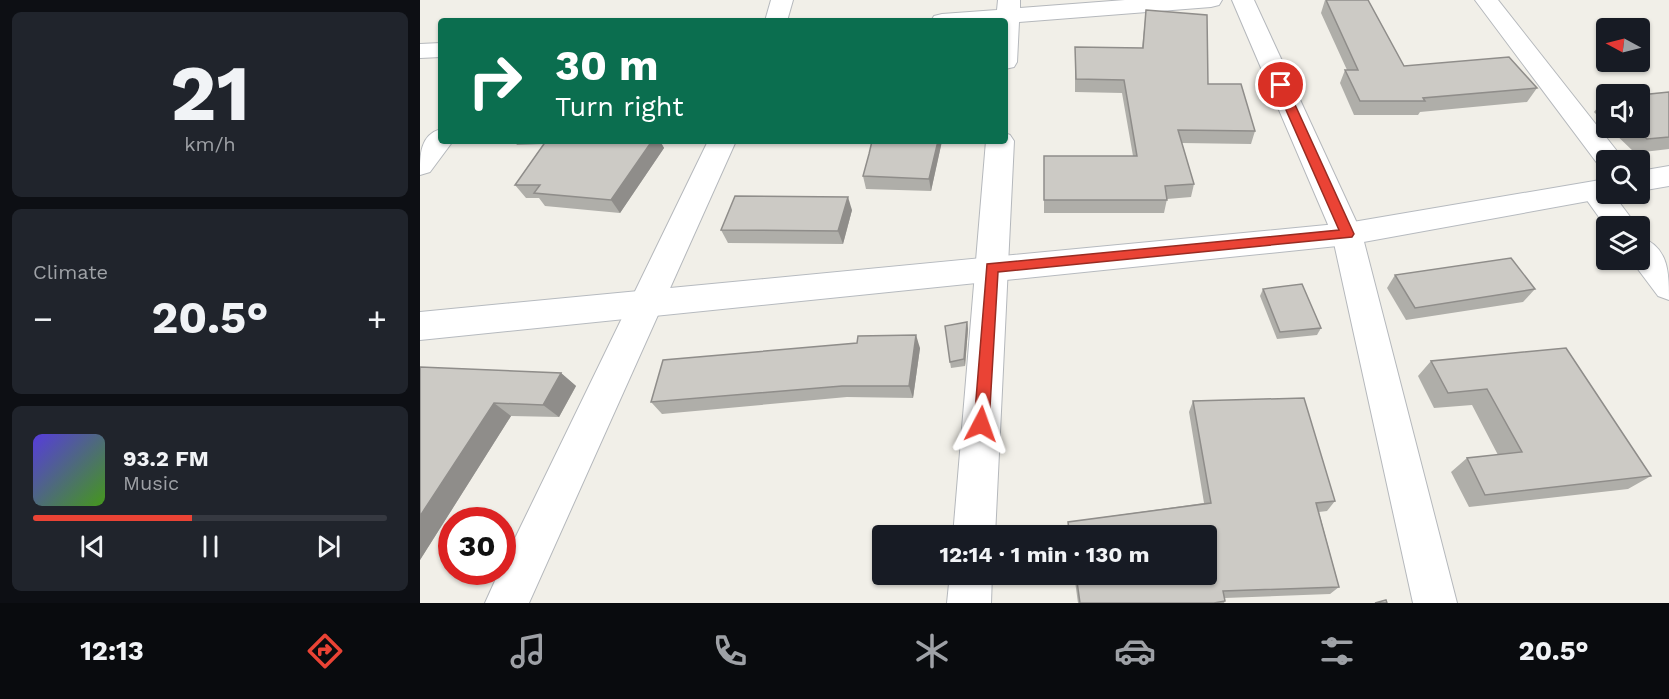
<!DOCTYPE html>
<html lang="en">
<head>
<meta charset="utf-8">
<style>
	body { margin:0; font-family:"Work Sans",sans-serif; background:#20242c; color:#f1f3f6; height:100vh; display:flex; flex-direction:column; font-size:22px; white-space:nowrap }
	* { box-sizing:border-box; margin:0 }
	p { font-size:20px; color:#9ea1a6 }
	.icon { flex:none; width:33px; height:33px; fill:none; stroke:currentColor; stroke-width:2; stroke-linecap:round; stroke-linejoin:round }
	.map { position:relative; flex:1; overflow:hidden }
	.drawer { display:flex; flex-direction:column; gap:12px; padding:12px; background:#0d0f14; width:420px }
	.drawer>* { flex:none }
	.hud { position:absolute; left:18px; top:18px; width:570px; height:126px; border-radius:6px; box-shadow:0 2px 4px #0004; background:#0b6e4f; color:#fff; overflow:hidden }
	.needle { width:39px; rotate:277deg }
	.tools { position:absolute; left:1176px; top:18px; display:grid; gap:12px }
	.tools a { display:grid; place-items:center; width:54px; height:54px; border-radius:6px; background:#171b24; box-shadow:0 2px 4px #0004; font-size:30px }
	.speed { position:absolute; left:18px; top:507px; display:flex; gap:12px; font-size:30px; font-weight:700; text-align:center }
	.speed>* { display:grid; place-content:center; width:78px; height:78px; border-radius:50%; background:#171b24; box-shadow:0 2px 4px #0004; line-height:1 }
	.speed .limit { border:9px solid #d22; background:#fff; color:#111 }
	.pin { position:absolute; display:grid; place-items:center; width:51px; height:51px; color:#fff; margin:-26px; border:3px solid #fff; border-radius:50%; box-shadow:0 2px 6px #0007 }
	.me { position:absolute; width:66px; margin:-33px; rotate:4deg; stroke-linejoin:round; filter:drop-shadow(0 0 4px #0008) }
	.turn { display:flex; align-items:center; gap:21px; height:126px; padding:0 18px; font-size:27px }
	.turn .icon { width:78px; height:78px; stroke-width:2.5 }
	.turn b { display:block; font-size:42px; line-height:51px }
	.big { font-size:45px; font-weight:700; line-height:1.1 }
	.drawer .card { flex:1; display:flex; flex-direction:column; justify-content:center; gap:9px; min-width:0; padding:0 21px; border-radius:9px; background:#20242c }
	.drawer .dial { align-items:center; gap:0 }
	.dial b { font-size:78px; line-height:1 }
	.song { display:flex; align-items:center; gap:18px }
	.cover { width:72px; height:72px; border-radius:9px; background:linear-gradient(135deg,hsl(250 70% 55%),hsl(100 70% 35%)) }
	.played { height:6px; border-radius:3px; background:linear-gradient(90deg,#ea4335 45%,#363941 45%) }
	.keys { display:flex; justify-content:space-around; direction:ltr }
	.heat { display:flex; justify-content:space-between; align-items:center; font-size:33px; direction:ltr }
	.trip { position:absolute; left:452px; top:525px; width:345px; height:60px; border-radius:6px; background:#171b24; box-shadow:0 2px 4px #0004; font-weight:700; line-height:60px; text-align:center }
	.tabs { display:flex; height:96px; justify-content:space-around; align-items:center; background:#090b0e; color:#9ea1a6 }
	.tabs .icon { width:42px; height:42px }
	.tabs .current { color:#ea4335 }
	.tabs b { font-size:27px; color:#f1f3f6 }
	main { display:flex; flex:1; min-height:0 }
	.map>svg:first-child { display:block }
	.lines { fill:none; stroke-linecap:round; stroke-linejoin:round }
	.street-casing { stroke:#b5b8bc; stroke-width:2 }
	.secondary-casing { stroke:#b6babf; stroke-width:2 }
	.street { fill:#fff; fill-rule:evenodd }
	.secondary { fill:#fff; fill-rule:evenodd }
	.wall { fill:#afaea9 }
	.shaded-wall { fill:#8f8d8a }
	.building { fill:#cccac5; stroke:#8f8d8a; stroke-width:1.5 }
	.route { fill:#ea4335; stroke:#982c22; stroke-width:1.5 }
</style>
</head>
<body>
<main>
<section class="drawer">
<div class="card dial"><b>21</b><p>km/h</p></div>
<div class="card"><p>Climate</p>
<div class="heat"><a>−</a><b class="big">20.5°</b><a>+</a></div>
</div>
<div class="card">
<div class="song"><i class="cover"></i><div><b>93.2 FM</b><p>Music</p></div></div>
<div class="played"></div>
<div class="keys"><svg class="icon" aria-label="previous" viewBox="0 0 24 24"><path d="M18 5L8 12l10 7zM5 5v14"/></svg><svg class="icon" aria-label="pause" viewBox="0 0 24 24"><path d="M8 5v14M16 5v14"/></svg><svg class="icon" aria-label="next" viewBox="0 0 24 24"><path d="M6 5l10 7-10 7zM19 5v14"/></svg></div>
</div>
</section>
<div class="map">
<svg width="1249" height="603" viewBox="0 0 1249 603">
	<rect width="100%" height="100%" fill="#f1efe8"/>
	<g class="lines">
		<defs>
			<g id="street">
				<path d="M351 0H373L367 21H345Z"/>
				<path d="M578 0H600V8L705 0H802L799 5 791 7 599 22 597 62 594 67 585 69V21H511L514 16 522 14 577 10Z"/>
				<path d="M812 0H834L942 234 1037 603H993L912 234Z"/>
				<path d="M1055 0H1078L1204 160H1186V168L1180 167Z"/>
				<path d="M21 43V57L0 58V44Z"/>
				<path d="M21 129V141H33L10 172 0 175C0 154 0 135 21 129Z"/>
				<path d="M585 133 590 135 594 141 575 536H533L566 141H585Z"/>
				<path d="M288 141H316L109 603H65L79 572H82V565Z"/>
				<path d="M1176 182 1186 185V194H1193L1217 226 1186 227 1161 192 1166 185Z"/>
				<path d="M1220 237C1249 247 1249 273 1249 300L1238 296 1211 260H1220Z"/>
				<path d="M530 574H572L571 603H527Z"/>
			</g>
			<g id="secondary">
				<path d="M1249 166V186L1220 191V171Z"/>
				<path d="M1186 179V194H1198L1196 196 927 245 0 340V312L927 223Z"/>
			</g>
		</defs>
		<use href="#street" class="street-casing"/>
		<use href="#secondary" class="secondary-casing"/>
		<use href="#street" class="street"/>
		<use href="#secondary" class="secondary"/>
	</g>
	<g class="wall">
		<path d="M905 0 984 66 1117 88 1107 102 1000 112 998 115H934L920 83 925 70H927L901 13Z"/>
		<path d="M726 10 788 84 835 131 831 144 762 143 774 184 771 197 747 199 744 213H624V156H713L702 93 655 92V47L722 48Z"/>
		<path d="M1249 92V149L1215 153 1189 128H1220Z"/>
		<path d="M1185 98H1186V125L1174 112Z"/>
		<path d="M94 141H240L244 148 200 213 125 206 119 198H106L95 185 124 144 97 145Z"/>
		<path d="M522 141 511 191 446 189 443 176Z"/>
		<path d="M432 210 423 244 308 243 301 230Z"/>
		<path d="M975 275 1115 289 1103 302 986 320 967 288Z"/>
		<path d="M843 289 901 328 897 335 857 339 840 296Z"/>
		<path d="M547 322 548 329 545 366 531 368 530 362Z"/>
		<path d="M500 348 493 398 427 397 242 414 231 402Z"/>
		<path d="M1146 348 1231 476 1208 489 1049 507 1031 472 1047 458 1078 455 1052 405 1014 408 998 376 1011 361Z"/>
		<path d="M0 367 141 373 156 386 139 417 91 416 0 560Z"/>
		<path d="M773 401 915 501 907 511 899 512 919 587 910 594 805 598V601L804 603H658L654 574H786V536H648L647 531 648 522 784 503 769 412Z"/>
	</g>
	<g class="shaded-wall">
		<path d="M232 141H240L244 148 200 213 191 200Z"/>
		<path d="M518 141H522L511 191 509 179Z"/>
		<path d="M428 197 432 210 423 244 418 231Z"/>
		<path d="M547 322 548 329 545 366 544 359Z"/>
		<path d="M496 335 500 348 493 398 489 386Z"/>
		<path d="M141 373 156 386 139 417 123 405Z"/>
		<path d="M74 403 91 416 0 560V516Z"/>
	</g>
	<g class="building">
		<path d="M906 0H948L984 66 1089 57 1117 88 1003 98 1005 101H940L925 70H938Z"/>
		<path d="M726 10 787 15 788 84H821L835 131 758 130 774 184 745 186 747 200H624V156H717L704 80 656 79 655 47 723 48Z"/>
		<path d="M1249 92V137L1227 139 1215 128H1220V95Z"/>
		<path d="M126 141H232L191 200 114 193 120 185H95Z"/>
		<path d="M452 141H518L509 179 443 176 449 154Z"/>
		<path d="M315 196 428 197 418 231 301 230Z"/>
		<path d="M1091 258 1115 289 995 308 975 275Z"/>
		<path d="M882 284 901 328 860 332 843 289Z"/>
		<path d="M547 322 544 359 530 362 525 326Z"/>
		<path d="M496 335 489 386H422L231 402 243 360 437 343 438 336Z"/>
		<path d="M1146 348 1231 476 1065 495 1047 458 1102 452 1067 389 1028 393 1011 361Z"/>
		<path d="M0 367 141 373 123 405 74 403 0 516Z"/>
		<path d="M884 398 915 501 896 503 919 587 803 591 805 601 794 603H660L656 574H786V536H650L648 522 791 503 773 401Z"/>
		<path d="M966 600 967 603H955Z"/>
	</g>
	<path class="route" d="M861 82 866 85 934 234 932 237 578 272 569 424 567 429 561 431 556 429 554 424 567 264 919 230 855 85Z"/>
</svg>
<div class="tools">
<a><svg class="needle" viewBox="-14 -14 28 28"><path d="M0-13l5 13h-10z" fill="#e53935"/><path d="M0 13l5-13h-10z" fill="#9ea1a6"/></svg></a>
<a><svg class="icon" aria-label="sound" viewBox="0 0 24 24"><path d="M4 9h4l5-4v14l-5-4H4zM17 9q2 3 0 6"/></svg></a>
<a><svg class="icon" aria-label="search" viewBox="0 0 24 24"><circle cx="10" cy="10" r="6"/><path d="M15 15l6 6"/></svg></a>
<a><svg class="icon" aria-label="layers" viewBox="0 0 24 24"><path d="M12 4l9 5-9 5-9-5zM3 14l9 5 9-5"/></svg></a>
</div>
<div class="speed"><div class="limit">30</div></div>
<div class="pin" style="left:861px;top:85px;background:#d93025"><svg class="icon" aria-label="arrive" viewBox="0 0 24 24"><path d="M6 21V4h12l-3 4 3 4H6"/></svg></div>
<svg class="me" style="left:561px;top:424px" viewBox="-20 -20 40 40"><path d="M0-17L14 15 0 8-14 15z" fill="#ea4335" stroke="#fff" stroke-width="4"/></svg>
<div class="trip">12:14 · 1 min · 130 m</div>
<div class="hud">
<div class="turn"><svg class="icon" aria-label="right" viewBox="0 0 24 24"><path d="M7 20v-9h11M14 6l5 5-5 5"/></svg><div><b>30 m</b>Turn right</div></div>
</div>
</div>
</main>
<nav class="tabs">
<b>12:13</b>
<svg class="icon current" aria-label="directions" viewBox="0 0 24 24"><path d="M12 3l9 9-9 9-9-9zM9 14v-3h6M13 9l2 2-2 2"/></svg>
<svg class="icon" aria-label="music" viewBox="0 0 24 24"><path d="M9 18V5l10-2v13"/><circle cx="6" cy="18" r="3"/><circle cx="16" cy="16" r="3"/></svg>
<svg class="icon" aria-label="phone" viewBox="0 0 24 24"><path d="M5 4h4l2 5-3 2q2 4 5 5l2-3 5 2v4C11 20 4 13 5 4z"/></svg>
<svg class="icon" aria-label="climate" viewBox="0 0 24 24"><path d="M12 3v18M4 7l16 10M4 17L20 7"/></svg>
<svg class="icon" aria-label="car" viewBox="0 0 24 24"><path d="M5 17H2v-5l4-1 3-4h7l3 4 3 1v5h-3M9 17h6M6 11h13"/><circle cx="7" cy="17" r="2"/><circle cx="17" cy="17" r="2"/></svg>
<svg class="icon" aria-label="filters" viewBox="0 0 24 24"><path d="M4 7h16M4 17h16"/><circle cx="9" cy="7" r="2"/><circle cx="15" cy="17" r="2"/></svg>
<b>20.5°</b>
</nav>
</body>
</html>
